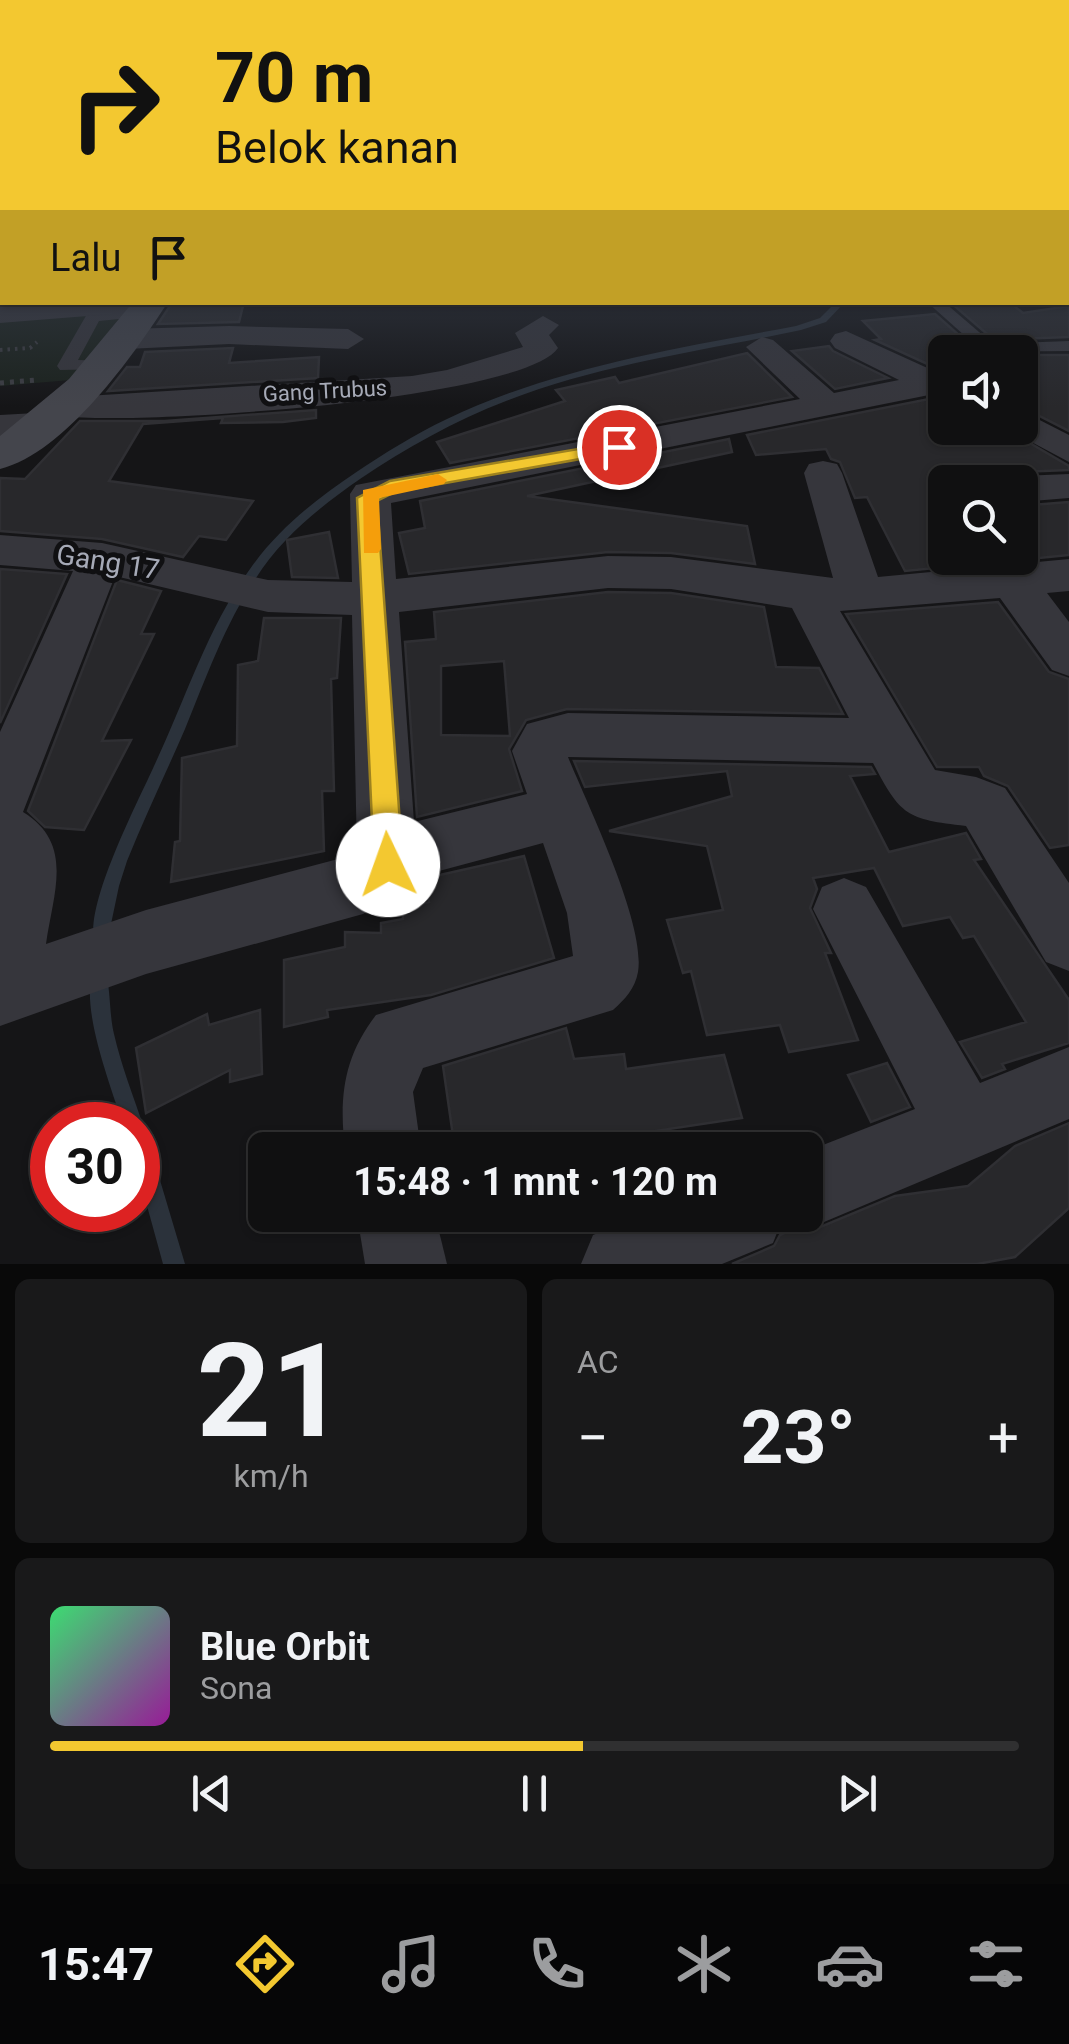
<!DOCTYPE html>
<html lang="id">
<head>
<meta charset="utf-8">
<style>
	body { margin:0; font-family:Roboto,sans-serif; background:#19191a; color:#f1f3f6; height:100vh; display:flex; flex-direction:column; font-size:38px; white-space:nowrap }
	* { box-sizing:border-box; margin:0 }
	p { font-size:32px; color:#9c9d9f }
	.icon { flex:none; width:55px; height:55px; fill:none; stroke:currentColor; stroke-width:2; stroke-linecap:round; stroke-linejoin:round }
	.map { position:relative; height:1264px; overflow:hidden }
	.details { display:flex; flex-direction:column; gap:15px; padding:15px; background:#090909; flex:1 }
	.details>* { flex:none }
	.guide { position:absolute; left:0px; top:0px; width:1070px; height:305px; box-shadow:0 2px 8px #0004,0 0 0 2px #303031; background:#f3c830; color:#111; overflow:hidden }
	.fabs { position:absolute; left:928px; top:335px; display:grid; gap:20px }
	.fabs a { display:grid; place-items:center; width:110px; height:110px; border-radius:15px; background:#101011; box-shadow:0 2px 8px #0004,0 0 0 2px #303031; font-size:50px }
	.speed { position:absolute; left:30px; top:1102px; display:flex; gap:20px; font-size:50px; font-weight:700; text-align:center }
	.speed>* { display:grid; place-content:center; width:130px; height:130px; border-radius:50%; background:#101011; box-shadow:0 2px 8px #0004,0 0 0 2px #303031; line-height:1 }
	.speed .limit { border:15px solid #d22; background:#fff; color:#111 }
	.pin { position:absolute; display:grid; place-items:center; width:85px; height:85px; color:#fff; margin:-42px; border:5px solid #fff; border-radius:50%; box-shadow:0 2px 10px #0007 }
	.me { position:absolute; width:110px; margin:-55px; rotate:357deg; stroke-linejoin:round; filter:drop-shadow(0 0 8px #0008) }
	.turn { display:flex; align-items:center; gap:35px; height:210px; padding:0 50px; font-size:45px }
	.turn .icon { width:130px; height:130px; stroke-width:2.5 }
	.turn b { display:block; font-size:70px; line-height:85px }
	.then { display:flex; align-items:center; height:95px; padding:0 50px; background:#0003; gap:20px; font-size:38px }
	.big { font-size:75px; font-weight:700; line-height:1.1 }
	.details .card { flex:1; display:flex; flex-direction:column; justify-content:center; gap:15px; min-width:0; padding:0 35px; border-radius:15px; background:#19191a }
	.details .dial { align-items:center; gap:0 }
	.dial b { font-size:130px; line-height:1 }
	.song { display:flex; align-items:center; gap:30px }
	.cover { width:120px; height:120px; border-radius:15px; background:linear-gradient(135deg,hsl(140 70% 55%),hsl(300 70% 35%)) }
	.played { height:10px; border-radius:5px; background:linear-gradient(90deg,#f3c830 55%,#303031 55%) }
	.keys { display:flex; justify-content:space-around; direction:ltr }
	.heat { display:flex; justify-content:space-between; align-items:center; font-size:55px; direction:ltr }
	.details .tiles { flex:1; display:grid; gap:15px; grid-template-columns:1fr 1fr }
	.card:last-child { grid-column:span 2 }
	.trip { position:absolute; left:248px; top:1132px; width:575px; height:100px; border-radius:15px; background:#101011; box-shadow:0 2px 8px #0004,0 0 0 2px #303031; font-weight:700; line-height:100px; text-align:center }
	.dock { display:flex; height:160px; justify-content:space-around; align-items:center; background:#060607; color:#9c9d9f }
	.dock .icon { width:70px; height:70px }
	.dock .current { color:#f3c830 }
	.dock b { font-size:45px; color:#f1f3f6 }
	.map>svg:first-child { display:block }
	.green { fill:#1b221d }
	.lines { fill:none; stroke-linecap:round; stroke-linejoin:round }
	.stream { fill:#2b323b; fill-rule:evenodd }
	.building { fill:#28282b; stroke:#2f2f33; stroke-width:2.5; fill-rule:evenodd }
	.path-far1 { stroke:#3c3d43; stroke-width:4; stroke-dasharray:2.5 5; stroke-linecap:butt }
	.path { stroke:#3c3d43; stroke-width:5; stroke-dasharray:4 6; stroke-linecap:butt }
	.lane { fill:#36363c; fill-rule:evenodd }
	.street { fill:#36363c; fill-rule:evenodd }
	.secondary { fill:#44454c; fill-rule:evenodd }
	.route { fill:#f3c830; stroke:#9e821f; stroke-width:2.5 }
	.slow { fill:#f59e0b }
	.labels { text-anchor:middle; dominant-baseline:central; stroke-width:10; stroke-linejoin:round; paint-order:stroke }
	.far-street-label { font-size:22px; fill:#a6aab7; stroke:#101012 }
	.street-label { font-size:28px; fill:#a6aab7; stroke:#101012 }
</style>
</head>
<body>
<div class="map">
<svg width="1069" height="1264" viewBox="0 0 1069 1264">
	<rect width="100%" height="100%" fill="#151517"/>
	<path class="green" d="M128 307 71 380 0 386V316Z"/>
	<g class="lines">
		<g class="stream">
			<path d="M836 302H845L826 322 801 330C702 351 601 364 506 401 454 421 406 448 360 479 321 506 281 538 256 578 225 624 206 678 185 729 166 773 145 816 127 861L119 886 107 943 101 945 95 943C83 907 138 802 154 766 185 701 207 628 250 569 277 530 316 499 355 473 385 453 415 434 447 419 556 367 678 348 796 326L820 318Z"/>
			<path d="M99 968 105 971C111 988 109 1014 114 1034 121 1065 133 1095 143 1125L140 1131 145 1133 148 1140 185 1264H163L138 1173V1125H123C111 1086 80 1009 93 971Z"/>
		</g>
	</g>
	<g class="building">
		<path d="M244 302 239 322 158 324 170 306Z"/>
		<path d="M950 302H1009L1023 313 1069 306V337L994 340Z"/>
		<path d="M935 314 978 352H945V372L875 340 881 339 863 321Z"/>
		<path d="M829 346 833 351 888 378 835 389 792 351Z"/>
		<path d="M233 348 229 363 319 357 318 378 108 391 127 367H140L145 352Z"/>
		<path d="M747 353 792 397 450 463 437 442 565 401 556 390 615 377 619 383Z"/>
		<path d="M1020 355H1069V431L1020 406Z"/>
		<path d="M929 399 945 402V428H1004L1069 466V470L1019 472 1000 482H945V558H1020V506L1069 502V555L905 571 867 497 855 498 840 462 831 459 826 449 756 455 747 435Z"/>
		<path d="M316 410V418L283 422 221 423 223 418 143 424 109 481 253 501 226 540 199 536 183 557 102 539 0 531V478L25 479 80 421H165Z"/>
		<path d="M729 439 732 452 527 496 747 526 755 564 671 553 608 552 409 574 399 533 425 528 420 501Z"/>
		<path d="M329 532 338 578 292 577 287 540Z"/>
		<path d="M0 569 67 574 0 723Z"/>
		<path d="M117 580 161 591 141 634H154L102 741 131 740 84 830 45 827 28 811Z"/>
		<path d="M608 592 671 593 764 607 776 667 819 668 843 714 567 709 526 720 509 749 522 791 417 817 405 642 436 639 434 612ZM504 661 510 736 441 735V666Z"/>
		<path d="M998 602 1049 672 1069 679V845L1050 848 1008 786 984 776 979 767H937L846 614Z"/>
		<path d="M264 618H341L337 678 331 679 334 791H322L324 851 171 882 175 842 180 841 182 758 237 746 238 665 258 661Z"/>
		<path d="M574 761 871 767 875 774 850 776 889 852 966 833 981 859 974 860 1069 1000V1043L1002 1064 1005 1069 982 1078 960 1042 1026 1022 974 936 963 938 950 917 903 926 874 868 813 878 817 889 810 908 831 953H825L858 1040 789 1052 780 1025 707 1035 691 971 683 973 667 920 723 910 707 846 609 831 732 796 727 771 585 787Z"/>
		<path d="M524 856 554 958 431 995 327 1010 328 1017 284 1027V960L345 947V932L381 933V923L403 919 402 907 429 902 422 879Z"/>
		<path d="M260 1010 262 1074 230 1082V1070L146 1113 136 1048 207 1014 209 1025Z"/>
		<path d="M566 1028 574 1059 624 1054 626 1069 724 1055 742 1118 576 1143 578 1150H455L443 1066Z"/>
		<path d="M887 1063 910 1107 871 1122 848 1075Z"/>
		<path d="M1069 1123V1208L1015 1257 977 1264H732L774 1246 780 1235 793 1229 806 1233 895 1196 968 1186 1015 1146Z"/>
	</g>
	<g class="lines">
		<path class="path-far1" d="M0 350 30 348 37 342"/>
		<path class="path" d="M0 383 36 380"/>
		<g class="lane">
			<path d="M927 302H944L993 344 1069 341V351L983 352Z"/>
			<path d="M144 308 152 313 150 316 99 321 78 360 110 361V369L60 370 57 366 87 314Z"/>
		</g>
		<g class="street">
			<rect x="1068" y="255" width="1" height="16"/>
			<rect x="0" y="263" width="2" height="16"/>
			<path d="M30 302H165L150 311 0 323V305Z"/>
			<path d="M543 316 559 325 549 335 558 348C522 400 133 426 63 416L67 422 62 430 0 437V415L54 412 49 406 54 398 412 376 447 370 523 347 515 333Z"/>
			<path d="M229 326 348 329 364 339 348 349 229 344 127 349 111 339 127 329Z"/>
			<path d="M846 331 945 376V398L929 395 391 503 396 579 608 556 671 557 833 578 804 473 809 464 823 461 837 464 842 473 878 577 1069 559V591L1047 593 1069 622V676L1052 670 1000 598 840 611 935 770 976 777 1005 788 1069 883V971L1046 962 966 826C906 819 901 816 873 763L568 757C588 806 646 924 638 972 635 989 625 999 613 1010L423 1068 413 1092 421 1150H345C339 1098 343 1058 376 1015L573 956 567 913 543 843 413 878 408 889 363 914 146 974 0 1026V732L73 571 0 565V535L102 543 268 580 352 582 350 494 356 485 800 399 746 347 762 337 773 340 834 393 899 380 835 348 830 341 835 334ZM115 576 268 612 352 615 357 854 146 910 46 944C53 893 75 844 23 812ZM608 588 671 589 792 608 849 718 568 713 527 724 512 751 527 794 414 822 399 612Z"/>
			<path d="M1020 410 1069 435V462L1007 429 1020 428Z"/>
			<path d="M1069 474V498L1020 502V482H1004L1020 476Z"/>
			<path d="M844 878 866 887 980 1083 1069 1047V1119L805 1230 782 1220 773 1243 722 1264H581L593 1235 643 1215H805V1152L915 1109 813 909 822 887Z"/>
			<path d="M357 1215H435L447 1264H365Z"/>
		</g>
		<path class="secondary" d="M133 302H168C133 356 65 453 0 469V436L69 379Z"/>
	</g>
	<linearGradient id="sky" x2="0" y2="1"><stop stop-color="#0c0c0d"/><stop offset="0.57" stop-color="#353b47"/><stop offset="1" stop-color="#353b47" stop-opacity="0"/></linearGradient>
	<rect width="1069" height="407" fill="url(#sky)"/>
	<path class="route" d="M619 442 628 447 625 451 395 492 377 501 403 865 399 875 388 879 378 875 374 865 357 498 390 481Z"/>
	<path class="slow" d="M438 474 447 480 444 484 379 498 381 549 378 553H364L363 490Z"/>
	<g class="labels">
		<g class="far-street-label">
			<text transform="translate(325 391) rotate(-3)">Gang Trubus</text>
		</g>
		<g class="street-label">
			<text transform="translate(108 562) rotate(9)">Gang 17</text>
		</g>
	</g>
</svg>
<div class="fabs">
<a><svg class="icon" aria-label="sound" viewBox="0 0 24 24"><path d="M4 9h4l5-4v14l-5-4H4zM17 9q2 3 0 6"/></svg></a>
<a><svg class="icon" aria-label="search" viewBox="0 0 24 24"><circle cx="10" cy="10" r="6"/><path d="M15 15l6 6"/></svg></a>
</div>
<div class="speed"><div class="limit">30</div></div>
<div class="pin" style="left:619px;top:447px;background:#d93025"><svg class="icon" aria-label="arrive" viewBox="0 0 24 24"><path d="M6 21V4h12l-3 4 3 4H6"/></svg></div>
<svg class="me" style="left:388px;top:865px" viewBox="-20 -20 40 40"><circle r="19" fill="#fff"/><path d="M0-13L10 11 0 6-10 11z" fill="#f3c830"/></svg>
<div class="trip">15:48 · 1 mnt · 120 m</div>
<div class="guide">
<div class="turn"><svg class="icon" aria-label="right" viewBox="0 0 24 24"><path d="M7 20v-9h11M14 6l5 5-5 5"/></svg><div><b>70 m</b>Belok kanan</div></div>
<div class="then">Lalu<svg class="icon" aria-label="arrive" viewBox="0 0 24 24"><path d="M6 21V4h12l-3 4 3 4H6"/></svg></div>
</div>
</div>
<section class="details">
<div class="tiles">
<div class="card dial"><b>21</b><p>km/h</p></div>
<div class="card"><p>AC</p>
<div class="heat"><a>−</a><b class="big">23°</b><a>+</a></div>
</div>
<div class="card">
<div class="song"><i class="cover"></i><div><b>Blue Orbit</b><p>Sona</p></div></div>
<div class="played"></div>
<div class="keys"><svg class="icon" aria-label="previous" viewBox="0 0 24 24"><path d="M18 5L8 12l10 7zM5 5v14"/></svg><svg class="icon" aria-label="pause" viewBox="0 0 24 24"><path d="M8 5v14M16 5v14"/></svg><svg class="icon" aria-label="next" viewBox="0 0 24 24"><path d="M6 5l10 7-10 7zM19 5v14"/></svg></div>
</div>
</div>
</section>
<nav class="dock">
<b>15:47</b>
<svg class="icon current" aria-label="directions" viewBox="0 0 24 24"><path d="M12 3l9 9-9 9-9-9zM9 14v-3h6M13 9l2 2-2 2"/></svg>
<svg class="icon" aria-label="music" viewBox="0 0 24 24"><path d="M9 18V5l10-2v13"/><circle cx="6" cy="18" r="3"/><circle cx="16" cy="16" r="3"/></svg>
<svg class="icon" aria-label="phone" viewBox="0 0 24 24"><path d="M5 4h4l2 5-3 2q2 4 5 5l2-3 5 2v4C11 20 4 13 5 4z"/></svg>
<svg class="icon" aria-label="climate" viewBox="0 0 24 24"><path d="M12 3v18M4 7l16 10M4 17L20 7"/></svg>
<svg class="icon" aria-label="car" viewBox="0 0 24 24"><path d="M5 17H2v-5l4-1 3-4h7l3 4 3 1v5h-3M9 17h6M6 11h13"/><circle cx="7" cy="17" r="2"/><circle cx="17" cy="17" r="2"/></svg>
<svg class="icon" aria-label="filters" viewBox="0 0 24 24"><path d="M4 7h16M4 17h16"/><circle cx="9" cy="7" r="2"/><circle cx="15" cy="17" r="2"/></svg>
</nav>
</body>
</html>
